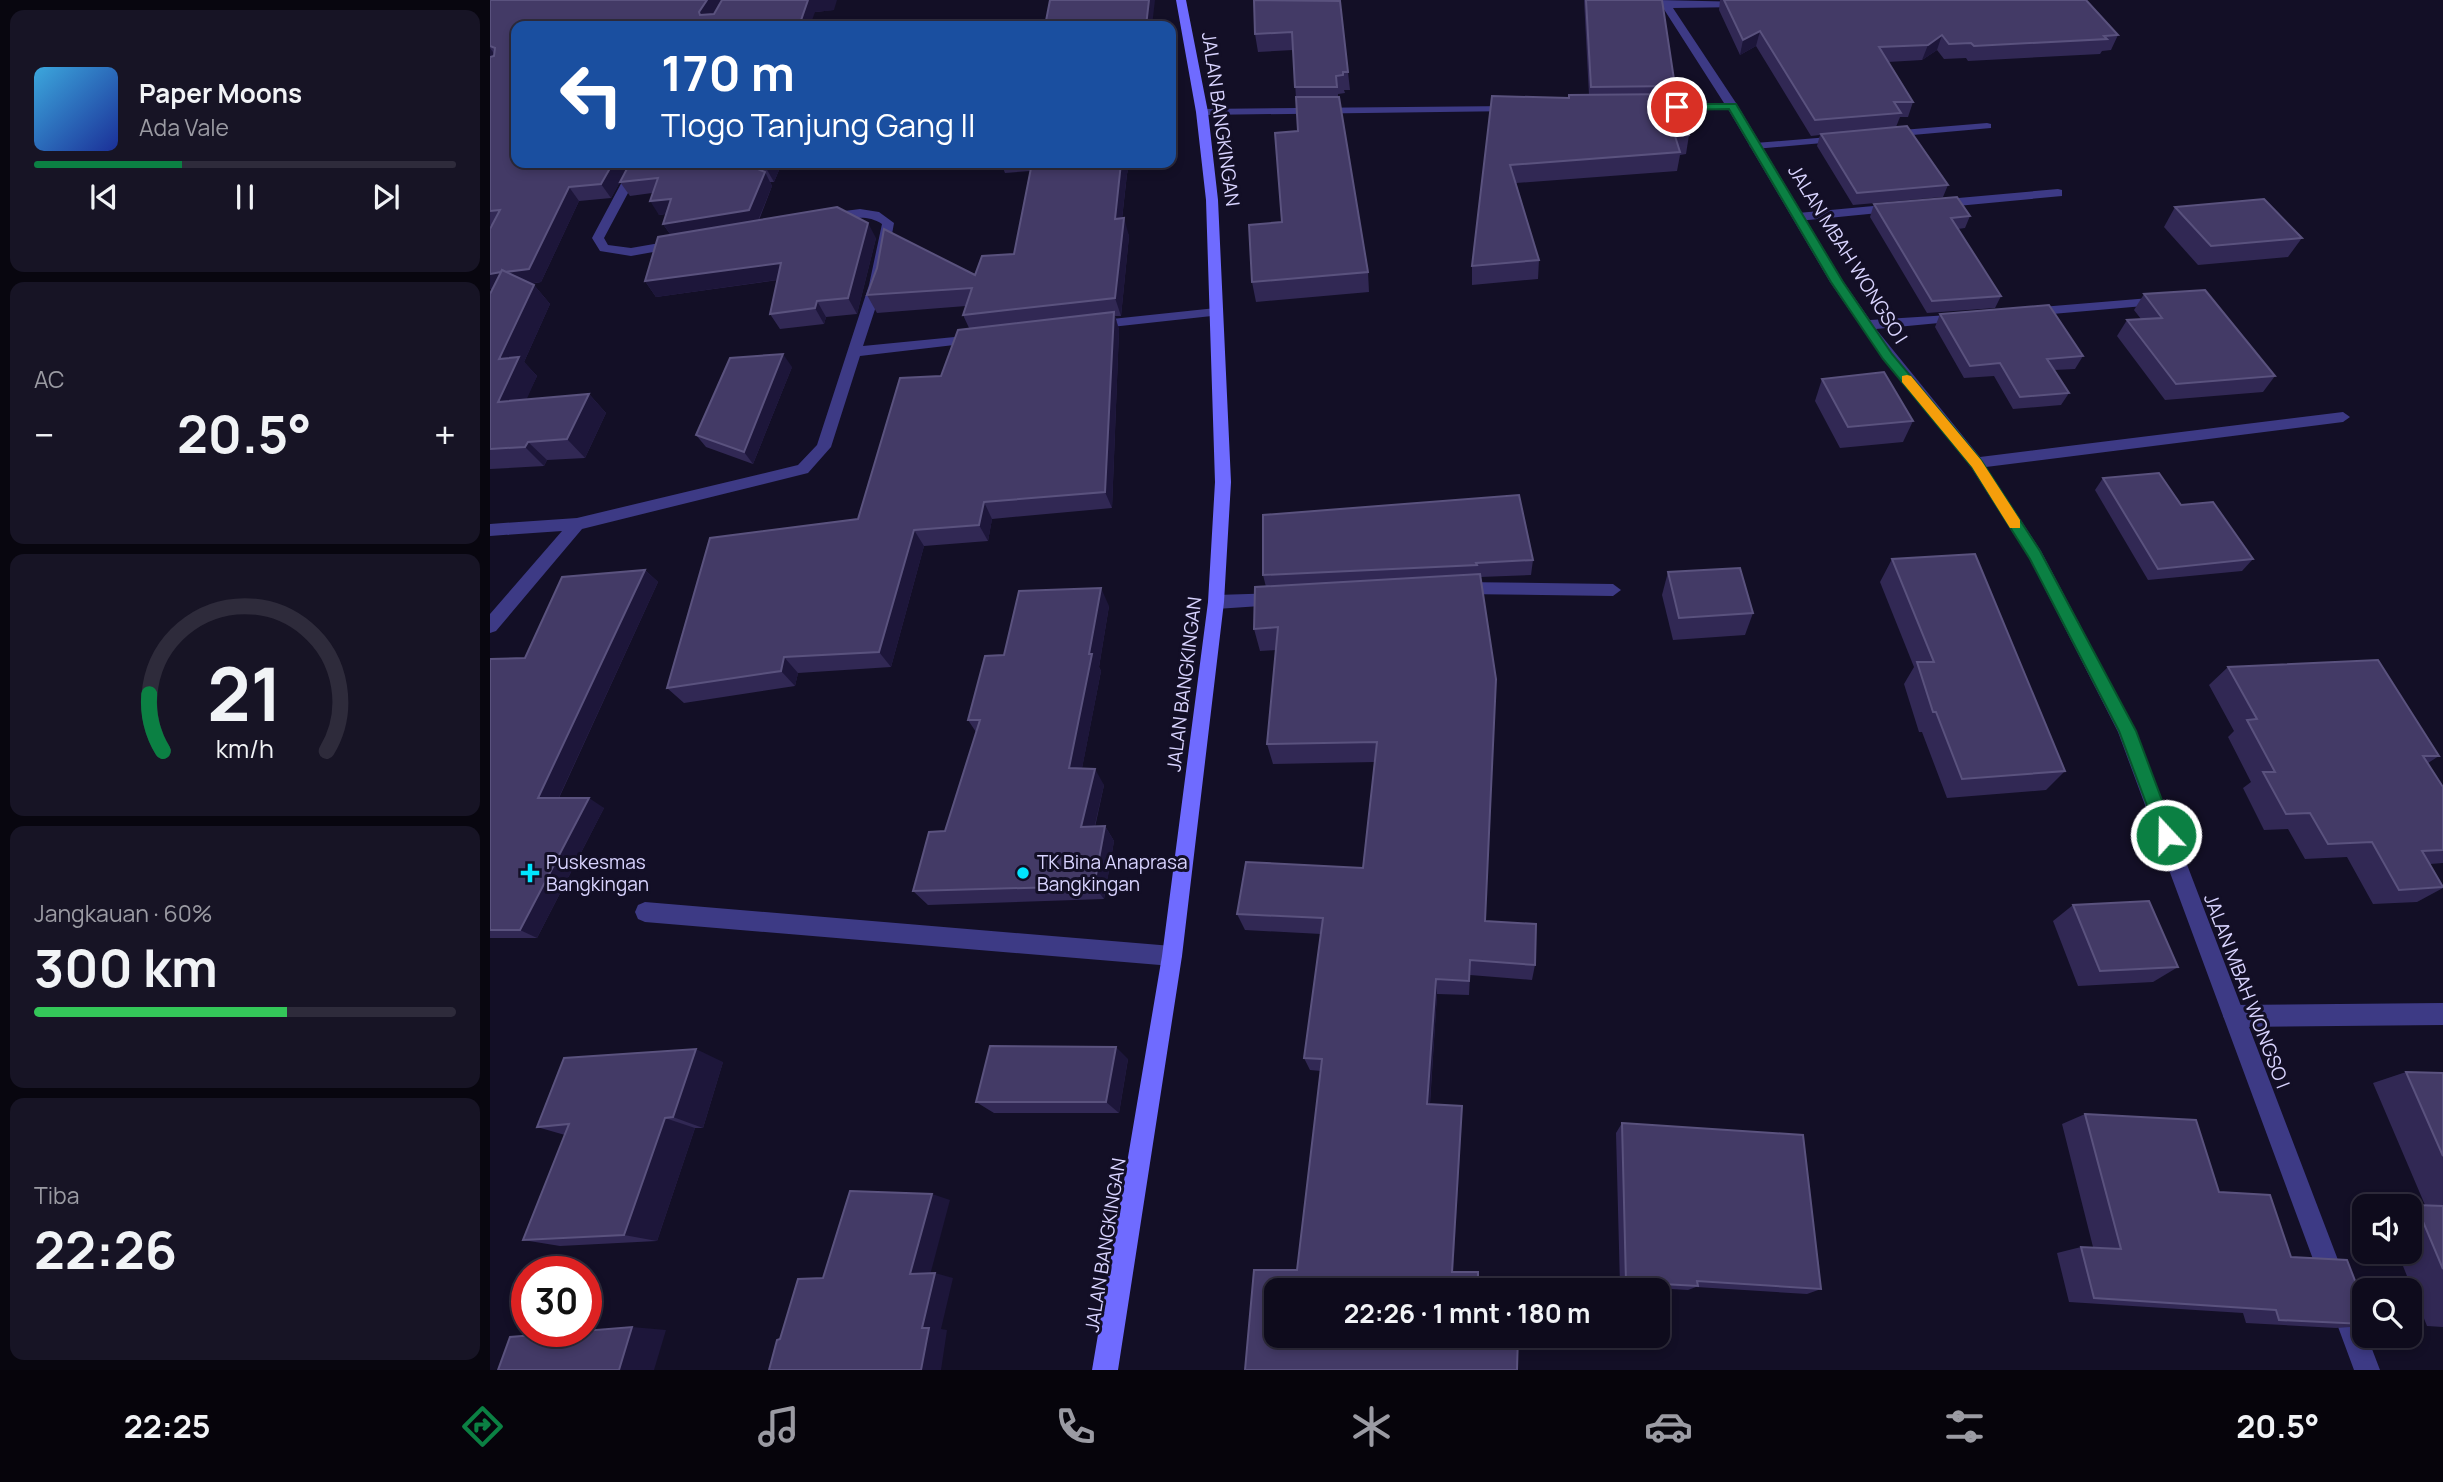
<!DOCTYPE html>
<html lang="id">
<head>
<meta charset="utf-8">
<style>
	body { margin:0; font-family:Manrope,sans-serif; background:#171425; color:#f1f3f6; height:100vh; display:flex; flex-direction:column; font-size:26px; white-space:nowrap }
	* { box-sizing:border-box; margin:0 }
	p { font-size:23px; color:#9b9ba3 }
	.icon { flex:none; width:38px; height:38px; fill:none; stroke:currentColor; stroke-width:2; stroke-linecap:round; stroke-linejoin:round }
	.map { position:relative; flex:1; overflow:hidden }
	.side { display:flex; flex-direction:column; gap:10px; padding:10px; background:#08060f; width:490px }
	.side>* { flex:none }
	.top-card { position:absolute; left:21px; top:21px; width:665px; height:147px; border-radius:14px; box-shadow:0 4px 10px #0003,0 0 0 2px #2e2b3b; background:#1a4fa0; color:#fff; overflow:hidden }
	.controls { position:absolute; left:1862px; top:1194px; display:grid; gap:14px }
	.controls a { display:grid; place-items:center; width:70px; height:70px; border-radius:14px; background:#0e0b1c; box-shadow:0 4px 10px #0003,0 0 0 2px #2e2b3b; font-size:35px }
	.speed { position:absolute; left:21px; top:1256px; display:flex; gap:14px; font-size:35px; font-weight:700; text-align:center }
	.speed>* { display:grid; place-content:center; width:91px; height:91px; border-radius:50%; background:#0e0b1c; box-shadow:0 4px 10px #0003,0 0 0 2px #2e2b3b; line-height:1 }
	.speed .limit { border:10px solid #d22; background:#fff; color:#111 }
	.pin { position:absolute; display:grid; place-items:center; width:60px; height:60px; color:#fff; margin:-30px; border:4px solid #fff; border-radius:50%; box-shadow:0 2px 7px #0007 }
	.me { position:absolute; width:77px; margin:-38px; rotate:339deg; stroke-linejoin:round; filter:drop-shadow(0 0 5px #0008) }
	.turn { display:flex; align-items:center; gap:24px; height:147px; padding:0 35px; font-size:32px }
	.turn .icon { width:91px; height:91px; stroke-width:2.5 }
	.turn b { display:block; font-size:49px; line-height:60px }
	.big { font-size:52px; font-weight:700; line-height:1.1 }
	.side .tile { flex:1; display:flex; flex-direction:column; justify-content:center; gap:10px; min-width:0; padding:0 24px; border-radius:14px; background:#171425 }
	.side .dial { align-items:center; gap:0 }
	.dial svg { height:182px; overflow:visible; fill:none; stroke:#2e2b3b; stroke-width:7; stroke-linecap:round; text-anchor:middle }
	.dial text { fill:#f1f3f6; stroke:none }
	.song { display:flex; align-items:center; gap:21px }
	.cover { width:84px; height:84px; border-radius:10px; background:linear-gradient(135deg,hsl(200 70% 55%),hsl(230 70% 35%)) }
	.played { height:7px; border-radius:4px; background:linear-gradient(90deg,#0b8043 35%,#2e2b3b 35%) }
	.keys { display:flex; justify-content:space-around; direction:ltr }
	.heat { display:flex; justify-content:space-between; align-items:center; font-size:38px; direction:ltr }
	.charge { height:10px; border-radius:5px; background:linear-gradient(90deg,#34c759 60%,#2e2b3b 0) }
	.trip { position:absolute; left:774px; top:1278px; width:406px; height:70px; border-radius:14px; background:#0e0b1c; box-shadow:0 4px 10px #0003,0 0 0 2px #2e2b3b; font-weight:700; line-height:70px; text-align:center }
	.tabs { display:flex; height:112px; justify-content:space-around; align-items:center; background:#06040b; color:#9b9ba3 }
	.tabs .icon { width:49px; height:49px }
	.tabs .current { color:#0b8043 }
	.tabs b { font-size:32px; color:#f1f3f6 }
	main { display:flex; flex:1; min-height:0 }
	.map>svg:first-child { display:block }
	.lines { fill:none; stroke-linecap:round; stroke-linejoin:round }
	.lane { fill:#3d3a85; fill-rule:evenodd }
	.street { fill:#3d3a85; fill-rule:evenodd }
	.secondary { fill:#6f6bff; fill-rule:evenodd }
	.wall { fill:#312854 }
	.shaded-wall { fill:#1d163a }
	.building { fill:#433a66; stroke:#5a527e; stroke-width:2 }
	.route { fill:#0b8043; stroke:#07532c; stroke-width:2 }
	.slow { fill:#f59e0b }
	.poi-dot { fill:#00e5ff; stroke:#130f26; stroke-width:2.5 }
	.labels { text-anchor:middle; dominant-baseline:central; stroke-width:6; stroke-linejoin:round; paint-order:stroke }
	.street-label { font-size:19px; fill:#d9d4ff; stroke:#130f26 }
	.poi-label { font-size:19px; fill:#d9d4ff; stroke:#130f26; text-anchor:start }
</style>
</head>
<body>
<main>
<section class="side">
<div class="tile">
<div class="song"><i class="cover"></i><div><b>Paper Moons</b><p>Ada Vale</p></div></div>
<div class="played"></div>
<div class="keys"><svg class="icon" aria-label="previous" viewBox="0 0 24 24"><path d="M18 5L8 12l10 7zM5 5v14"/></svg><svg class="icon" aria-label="pause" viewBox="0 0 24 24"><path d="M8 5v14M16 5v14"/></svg><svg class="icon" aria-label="next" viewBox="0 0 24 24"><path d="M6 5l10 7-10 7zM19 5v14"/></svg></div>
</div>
<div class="tile"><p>AC</p>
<div class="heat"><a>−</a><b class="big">20.5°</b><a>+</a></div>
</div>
<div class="tile dial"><svg viewBox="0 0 100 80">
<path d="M14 69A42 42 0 1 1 86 69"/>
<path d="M14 69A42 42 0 0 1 8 44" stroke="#0b8043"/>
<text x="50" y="56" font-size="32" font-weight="700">21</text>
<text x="50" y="72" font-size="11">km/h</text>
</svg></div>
<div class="tile"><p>Jangkauan · 60%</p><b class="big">300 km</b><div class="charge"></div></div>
<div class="tile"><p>Tiba</p><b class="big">22:26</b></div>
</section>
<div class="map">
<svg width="1953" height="1370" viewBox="0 0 1953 1370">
	<rect width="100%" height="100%" fill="#130f26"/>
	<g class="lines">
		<g class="lane">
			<path d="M1497 123 1501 124V128L1400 137 1394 134 1400 131Z"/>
			<path d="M1351 136 1355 137V141L1265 149 1259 146 1265 143Z"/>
			<path d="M1568 189 1572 190V196L1446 208 1440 204 1446 200Z"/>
			<path d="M1405 204 1411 208 1409 211 1308 221 1302 217 1308 213Z"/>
			<path d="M1953 1003V1025L1744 1027 1737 1023 1733 1016 1737 1009 1744 1005Z"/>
		</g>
		<g class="street">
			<path d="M1168 0 1257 2 1258 4 1253 7 1183 8 1248 106 1353 281 1380 320 1475 314 1477 317 1470 321 1386 329 1490 457 1853 412 1860 417 1853 422 1496 467 1551 551 1646 731 1890 1370H1864L1628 732 1539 558 1481 467 1393 359 1340 282 1238 109 1169 110 1163 107 1169 104 1234 103Z"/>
			<path d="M1022 106 1026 107V111L712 115 706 112 712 109Z"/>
			<path d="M142 163H154L114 238 118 245 141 248 187 240 193 244 191 247 141 256 110 251 102 238Z"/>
			<path d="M370 209 389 212 404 223 393 285 373 346 485 335 490 336V342L370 356 341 447 318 473 92 529 6 631 0 633V614L72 531 0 536V524L87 518 308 465 327 445 379 285 392 224C370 209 347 227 333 217L339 213Z"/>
			<path d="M1672 297 1677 298V304L1540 316 1533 312 1540 308Z"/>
			<path d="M726 308 733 312 731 315 603 329 596 325 603 321Z"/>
			<path d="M969 582 1123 584 1131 590 1123 596 969 594 961 588Z"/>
			<path d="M787 593 793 594 795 599 793 604 787 605 726 609 720 607 718 602 720 597 726 595Z"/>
			<path d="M155 902 682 946 689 949 692 956 689 963 682 966 155 922 148 919 145 912 148 905Z"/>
		</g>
		<path class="secondary" d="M686 0H696L718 112 728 200 741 482 734 602 692 956 628 1370H602L672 956 718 602 725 482 716 200 706 112Z"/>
	</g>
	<g class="wall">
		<path d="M0 0H232L223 14 344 10 325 12 26 163H292L284 182H280L282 186 269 220 386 238 367 314 336 317 334 324 290 329 280 314 288 280 166 297 155 281 180 234 173 224 176 214 169 215 162 193 140 196 130 182 135 173 121 198 89 201 51 282 41 284 44 285 60 304 34 362 47 376 36 399 99 394 116 413 95 458 57 460 54 466 0 469V294L3 289H0V229L2 225 0 226Z"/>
		<path d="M1094 0H1172L1185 86 1184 94 1199 135 1196 154 1190 155 1187 171 1026 183 1049 260 1048 279 982 285V266L1002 96 1079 98 1099 95Z"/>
		<path d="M1230 0H1596L1628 35 1621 50 1612 51 1610 54 1478 61 1476 58 1454 59 1447 50 1432 60 1398 62 1423 102 1418 117H1410L1406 127 1458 185 1453 197 1363 205 1327 146 1330 135 1321 136 1266 46 1250 55 1229 10Z"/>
		<path d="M836 1H850L860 90H854L855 93 848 94V97L878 272 879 292 766 302 762 282 792 222 808 131 803 50 768 52 765 34Z"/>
		<path d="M511 163H640L637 174 632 219 639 236 631 316H625L629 330 622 508 502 519 498 541 434 546 401 667 308 673 305 686 194 703 177 688 368 519 479 328 473 315 476 306 387 313 377 295 485 275 524 254 540 171 515 173Z"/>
		<path d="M1384 204 1480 216 1475 228 1468 229 1511 296 1505 308 1437 313 1380 217Z"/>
		<path d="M1685 207 1812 238 1798 257 1708 265 1674 227Z"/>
		<path d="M1654 294 1785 376 1773 392 1675 400 1627 336 1637 320 1651 319 1644 310Z"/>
		<path d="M1450 314 1593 356 1585 369 1564 370 1579 393 1571 405 1523 409 1504 376 1474 378 1445 327Z"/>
		<path d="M302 367 263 464 216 447 206 435Z"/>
		<path d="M1332 379 1423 421 1413 442 1350 448 1325 401Z"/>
		<path d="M1613 478 1691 505 1763 559 1752 571 1658 580 1605 490Z"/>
		<path d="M773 515 1043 560 1041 575 990 577 995 921 1045 965 1042 980 980 975 979 995 947 994 940 1104 972 1106V1117L807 1270 831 1071 820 1070 814 1058 831 934 755 930 747 914 873 868 885 762 783 764 777 744 786 650 770 651 764 629 776 587 773 575Z"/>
		<path d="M1402 559 1575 771 1556 790 1457 798 1432 732H1429L1414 684 1424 667 1390 582Z"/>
		<path d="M155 570 168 582 69 798 114 808 47 938H0V659L35 658Z"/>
		<path d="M1178 572 1263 613 1255 635 1183 640 1172 595Z"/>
		<path d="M619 606 609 667 611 671 592 768 614 785 605 827 615 826 624 841 614 899 438 905 423 891 455 831 486 732 478 720 514 655Z"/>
		<path d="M1738 667 1949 756 1938 763 1953 787V863L1940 864 1953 888 1927 902 1883 904 1857 857 1815 859 1798 829 1774 830 1753 788 1761 782 1738 737 1744 731 1719 685Z"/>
		<path d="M1583 905 1688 967 1663 982 1588 986 1563 921Z"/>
		<path d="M638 1059 629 1113H504L486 1102Z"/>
		<path d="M233 1062 213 1128H205L167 1241 70 1246 33 1240 75 1135 47 1127Z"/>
		<path d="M1916 1072 1953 1073V1327L1937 1326 1907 1251H1920V1207L1926 1205H1935L1883 1083Z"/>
		<path d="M1595 1114 1729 1192 1801 1257 1874 1304V1326L1846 1328 1756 1323 1753 1313 1579 1302 1567 1253 1591 1247H1603L1572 1124Z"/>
		<path d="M1132 1123 1331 1289 1317 1294 1206 1287 1198 1290 1130 1286 1126 1133Z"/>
	</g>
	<g class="shaded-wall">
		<path d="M217 0H232L217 25 210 15 209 12Z"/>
		<path d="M318 0H347L344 10 325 12 320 26H309Z"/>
		<path d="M659 0H665L662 26H656Z"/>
		<path d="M1270 31 1266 46 1250 55 1253 40Z"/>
		<path d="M1452 35 1447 50 1432 60 1438 45Z"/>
		<path d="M0 48 8 59 0 62Z"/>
		<path d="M123 163H141L121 198 111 184Z"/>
		<path d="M278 163H292L284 182 276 168Z"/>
		<path d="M631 163H640L637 174 630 236 625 219Z"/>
		<path d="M275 172 282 186 267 223 183 238 173 224Z"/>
		<path d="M79 187 89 201 51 282 0 289V274Z"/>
		<path d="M181 199 190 212 169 215 160 201Z"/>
		<path d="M634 218 639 236 631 316 625 298Z"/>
		<path d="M378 223 386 238 367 314 358 298Z"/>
		<path d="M291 263 301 278 166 297 155 281Z"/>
		<path d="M44 285 60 304 34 362 47 376 27 421 8 402 9 359Z"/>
		<path d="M327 301 336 317 334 324 325 308Z"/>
		<path d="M624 312 629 330 622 508 615 492Z"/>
		<path d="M293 354 302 367 263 464 254 452Z"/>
		<path d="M99 394 116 413 95 458 77 439Z"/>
		<path d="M38 442 57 460 54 466 35 447Z"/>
		<path d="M494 502 502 519 498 541 489 525Z"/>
		<path d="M424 530 434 546 401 667 389 652Z"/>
		<path d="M155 570 168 582 64 808 48 798Z"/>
		<path d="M611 588 619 606 609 667 611 671 589 784 579 768Z"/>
		<path d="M294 657 308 673 305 686 291 671Z"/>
		<path d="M605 769 614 785 601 842 591 827Z"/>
		<path d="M99 798 114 808 47 938 30 930Z"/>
		<path d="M615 826 624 841 614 899 604 886Z"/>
		<path d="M946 979 947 994 939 1115 937 1104Z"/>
		<path d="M626 1047 638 1059 629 1113 616 1102Z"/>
		<path d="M206 1049 233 1062 213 1128 183 1117Z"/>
		<path d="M972 1106V1117L963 1277 962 1272Z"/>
		<path d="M175 1118 205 1128 167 1241 134 1235Z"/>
		<path d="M442 1194 460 1200 439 1279 420 1274Z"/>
		<path d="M445 1273 463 1278 451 1329 457 1330 451 1370H431L432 1328Z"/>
		<path d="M142 1327 176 1330 164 1370H129Z"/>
	</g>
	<g class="building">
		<path d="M0 0H217L209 12 210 15 224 14 232 0H318L309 26H26V163H123L111 184 79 187 39 269 15 272 12 270 11 272 0 274V229L10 210 0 211V57L4 56 5 48 0 46Z"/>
		<path d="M560 0H659L656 26H555Z"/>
		<path d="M764 0 850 1 858 72H853V75L846 76 847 87H805L802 32 765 34Z"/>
		<path d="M1096 0H1172L1185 86 1101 87Z"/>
		<path d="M1234 0H1596L1628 35 1614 36 1617 39 1484 46 1481 43 1459 44 1452 35 1438 45 1389 47 1423 102H1404L1411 113 1325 120 1270 31 1253 40Z"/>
		<path d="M1188 94 1199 135 1185 136 1190 152 1020 165 1049 260 982 266 1002 96 1079 98V95Z"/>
		<path d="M806 97H849L878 272 762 282 759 225 792 222 785 133 808 131Z"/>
		<path d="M1417 126 1458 185 1367 193 1331 134Z"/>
		<path d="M140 163H278L276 168 268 169 275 172 259 210 173 224 181 199 160 201 168 178 130 182Z"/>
		<path d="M542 163H631L625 219 634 218 625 298 473 315 482 288 377 295 387 268 394 229 485 275 492 256 524 254Z"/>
		<path d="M1467 197 1480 216 1461 218 1511 296 1442 301 1384 204Z"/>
		<path d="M1774 199 1812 238 1721 246 1685 207Z"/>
		<path d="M347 207 378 223 358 298 327 301 325 308 280 314 291 263 155 281 168 237Z"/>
		<path d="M12 270 44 285 9 359 29 357 8 402 99 394 77 439 38 442 35 447 0 449V294Z"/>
		<path d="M1715 290 1785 376 1686 384 1637 320 1672 318 1654 294Z"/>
		<path d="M1559 305 1593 356 1557 359 1579 393 1530 397 1510 363 1480 366 1450 314Z"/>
		<path d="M624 312 615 492 494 502 489 525 424 530 389 652 294 657 291 671 177 688 220 538 368 519 410 378 451 376 468 330Z"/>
		<path d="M293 354 254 452 206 435 240 358Z"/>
		<path d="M1394 372 1423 421 1358 427 1332 379Z"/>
		<path d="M1669 473 1691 505 1723 502 1763 559 1668 569 1613 478Z"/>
		<path d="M1029 495 1043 560 986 563 987 565 773 575V515Z"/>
		<path d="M1485 554 1575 771 1472 779 1446 712H1443L1427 662H1444L1402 559Z"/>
		<path d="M1250 568 1263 613 1189 618 1178 572Z"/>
		<path d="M155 570 48 798H99L30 930H0V659L35 658 72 577Z"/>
		<path d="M990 574 1006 679 995 921 1046 924 1045 965 980 960 979 981 946 979 937 1104 972 1106 962 1272H988V1283L1030 1287V1290H786V1335H1028L1027 1370H755L764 1270H807L832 1059 814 1058 833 918 747 914 756 862 873 868 887 742 777 744 788 627 764 629 765 587Z"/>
		<path d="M611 588 599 654H602L579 768 605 769 591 827 615 826 604 886 423 891 439 832 455 831 490 720H478L495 656 514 655 529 591Z"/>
		<path d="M1888 660 1949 756H1933L1953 787V850L1932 851 1953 887 1909 890 1882 842 1838 844 1820 813 1796 814 1773 772H1785L1757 720 1767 719 1738 667Z"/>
		<path d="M1659 901 1688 967 1610 971 1583 905Z"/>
		<path d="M500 1046 626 1047 616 1102H486Z"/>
		<path d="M206 1049 183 1117 175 1118 134 1235 33 1240 79 1124 47 1127 74 1058Z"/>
		<path d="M1916 1072 1953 1073V1156Z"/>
		<path d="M1595 1114 1706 1120 1729 1192 1780 1195 1801 1257 1857 1260 1874 1304V1324L1789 1320 1786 1310 1604 1298 1591 1247 1631 1249Z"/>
		<path d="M1132 1123 1313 1135 1331 1289 1207 1281 1208 1286 1136 1282Z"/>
		<path d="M360 1191 442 1194 420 1274 445 1273 432 1328H439L431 1370H279L287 1340 290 1339 308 1279 333 1278Z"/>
		<path d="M1926 1205 1953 1206V1269Z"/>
		<path d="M142 1327 129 1370H8L20 1337Z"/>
	</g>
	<path class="route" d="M1183 104H1246L1353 282 1402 354 1491 460 1550 551 1646 731 1685 835 1682 840 1676 842 1670 840 1629 731 1540 559 1482 467 1393 359 1341 282 1239 109 1187 110 1183 109Z"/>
	<path class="slow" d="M1417 375 1421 376 1491 460 1530 520V528H1520L1482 467 1412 382V376Z"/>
	<g class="poi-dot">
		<path d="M36.5 862.5h7v7h7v7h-7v7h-7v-7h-7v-7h7z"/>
		<circle cx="533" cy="873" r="7"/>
	</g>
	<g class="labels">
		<g class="street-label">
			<text transform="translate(731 119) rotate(82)">JALAN BANGKINGAN</text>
			<text transform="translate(1358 254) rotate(58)">JALAN MBAH WONGSO I</text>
			<text transform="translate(694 684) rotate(-83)">JALAN BANGKINGAN</text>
			<text transform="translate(1757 991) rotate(69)">JALAN MBAH WONGSO I</text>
			<text transform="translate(615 1245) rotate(-81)">JALAN BANGKINGAN</text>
		</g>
		<g class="poi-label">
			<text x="56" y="862">Puskesmas<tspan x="56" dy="22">Bangkingan</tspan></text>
			<text x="547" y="862">TK Bina Anaprasa<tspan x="547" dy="22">Bangkingan</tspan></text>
		</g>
	</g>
</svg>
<div class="controls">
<a><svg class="icon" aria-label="sound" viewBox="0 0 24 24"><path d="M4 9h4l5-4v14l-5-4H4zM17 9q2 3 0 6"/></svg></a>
<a><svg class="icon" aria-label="search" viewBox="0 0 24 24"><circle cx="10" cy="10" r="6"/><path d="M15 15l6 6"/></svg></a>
</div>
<div class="speed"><div class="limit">30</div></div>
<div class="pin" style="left:1187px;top:107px;background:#d93025"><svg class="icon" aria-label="arrive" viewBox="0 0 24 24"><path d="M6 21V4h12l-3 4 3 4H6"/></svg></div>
<svg class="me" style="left:1676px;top:835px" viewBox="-20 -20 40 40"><circle r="17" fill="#0b8043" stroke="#fff" stroke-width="3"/><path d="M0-11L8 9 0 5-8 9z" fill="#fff"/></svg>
<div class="trip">22:26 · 1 mnt · 180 m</div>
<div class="top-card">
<div class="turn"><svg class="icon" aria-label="left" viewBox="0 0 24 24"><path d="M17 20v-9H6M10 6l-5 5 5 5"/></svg><div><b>170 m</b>Tlogo Tanjung Gang II</div></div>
</div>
</div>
</main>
<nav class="tabs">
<b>22:25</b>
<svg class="icon current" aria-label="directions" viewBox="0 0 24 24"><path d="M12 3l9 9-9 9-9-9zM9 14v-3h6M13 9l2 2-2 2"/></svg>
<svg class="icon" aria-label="music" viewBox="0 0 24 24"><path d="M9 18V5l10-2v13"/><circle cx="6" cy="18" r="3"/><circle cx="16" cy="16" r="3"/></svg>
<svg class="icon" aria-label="phone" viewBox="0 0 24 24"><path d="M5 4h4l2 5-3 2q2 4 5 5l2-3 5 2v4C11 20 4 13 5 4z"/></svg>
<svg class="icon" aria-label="climate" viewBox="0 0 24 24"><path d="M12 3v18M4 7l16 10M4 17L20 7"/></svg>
<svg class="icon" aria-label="car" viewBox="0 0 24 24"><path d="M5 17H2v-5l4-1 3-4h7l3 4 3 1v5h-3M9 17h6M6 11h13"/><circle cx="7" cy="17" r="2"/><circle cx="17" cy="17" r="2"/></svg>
<svg class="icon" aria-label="filters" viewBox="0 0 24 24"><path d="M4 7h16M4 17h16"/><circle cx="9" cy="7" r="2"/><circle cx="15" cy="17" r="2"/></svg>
<b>20.5°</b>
</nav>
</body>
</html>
